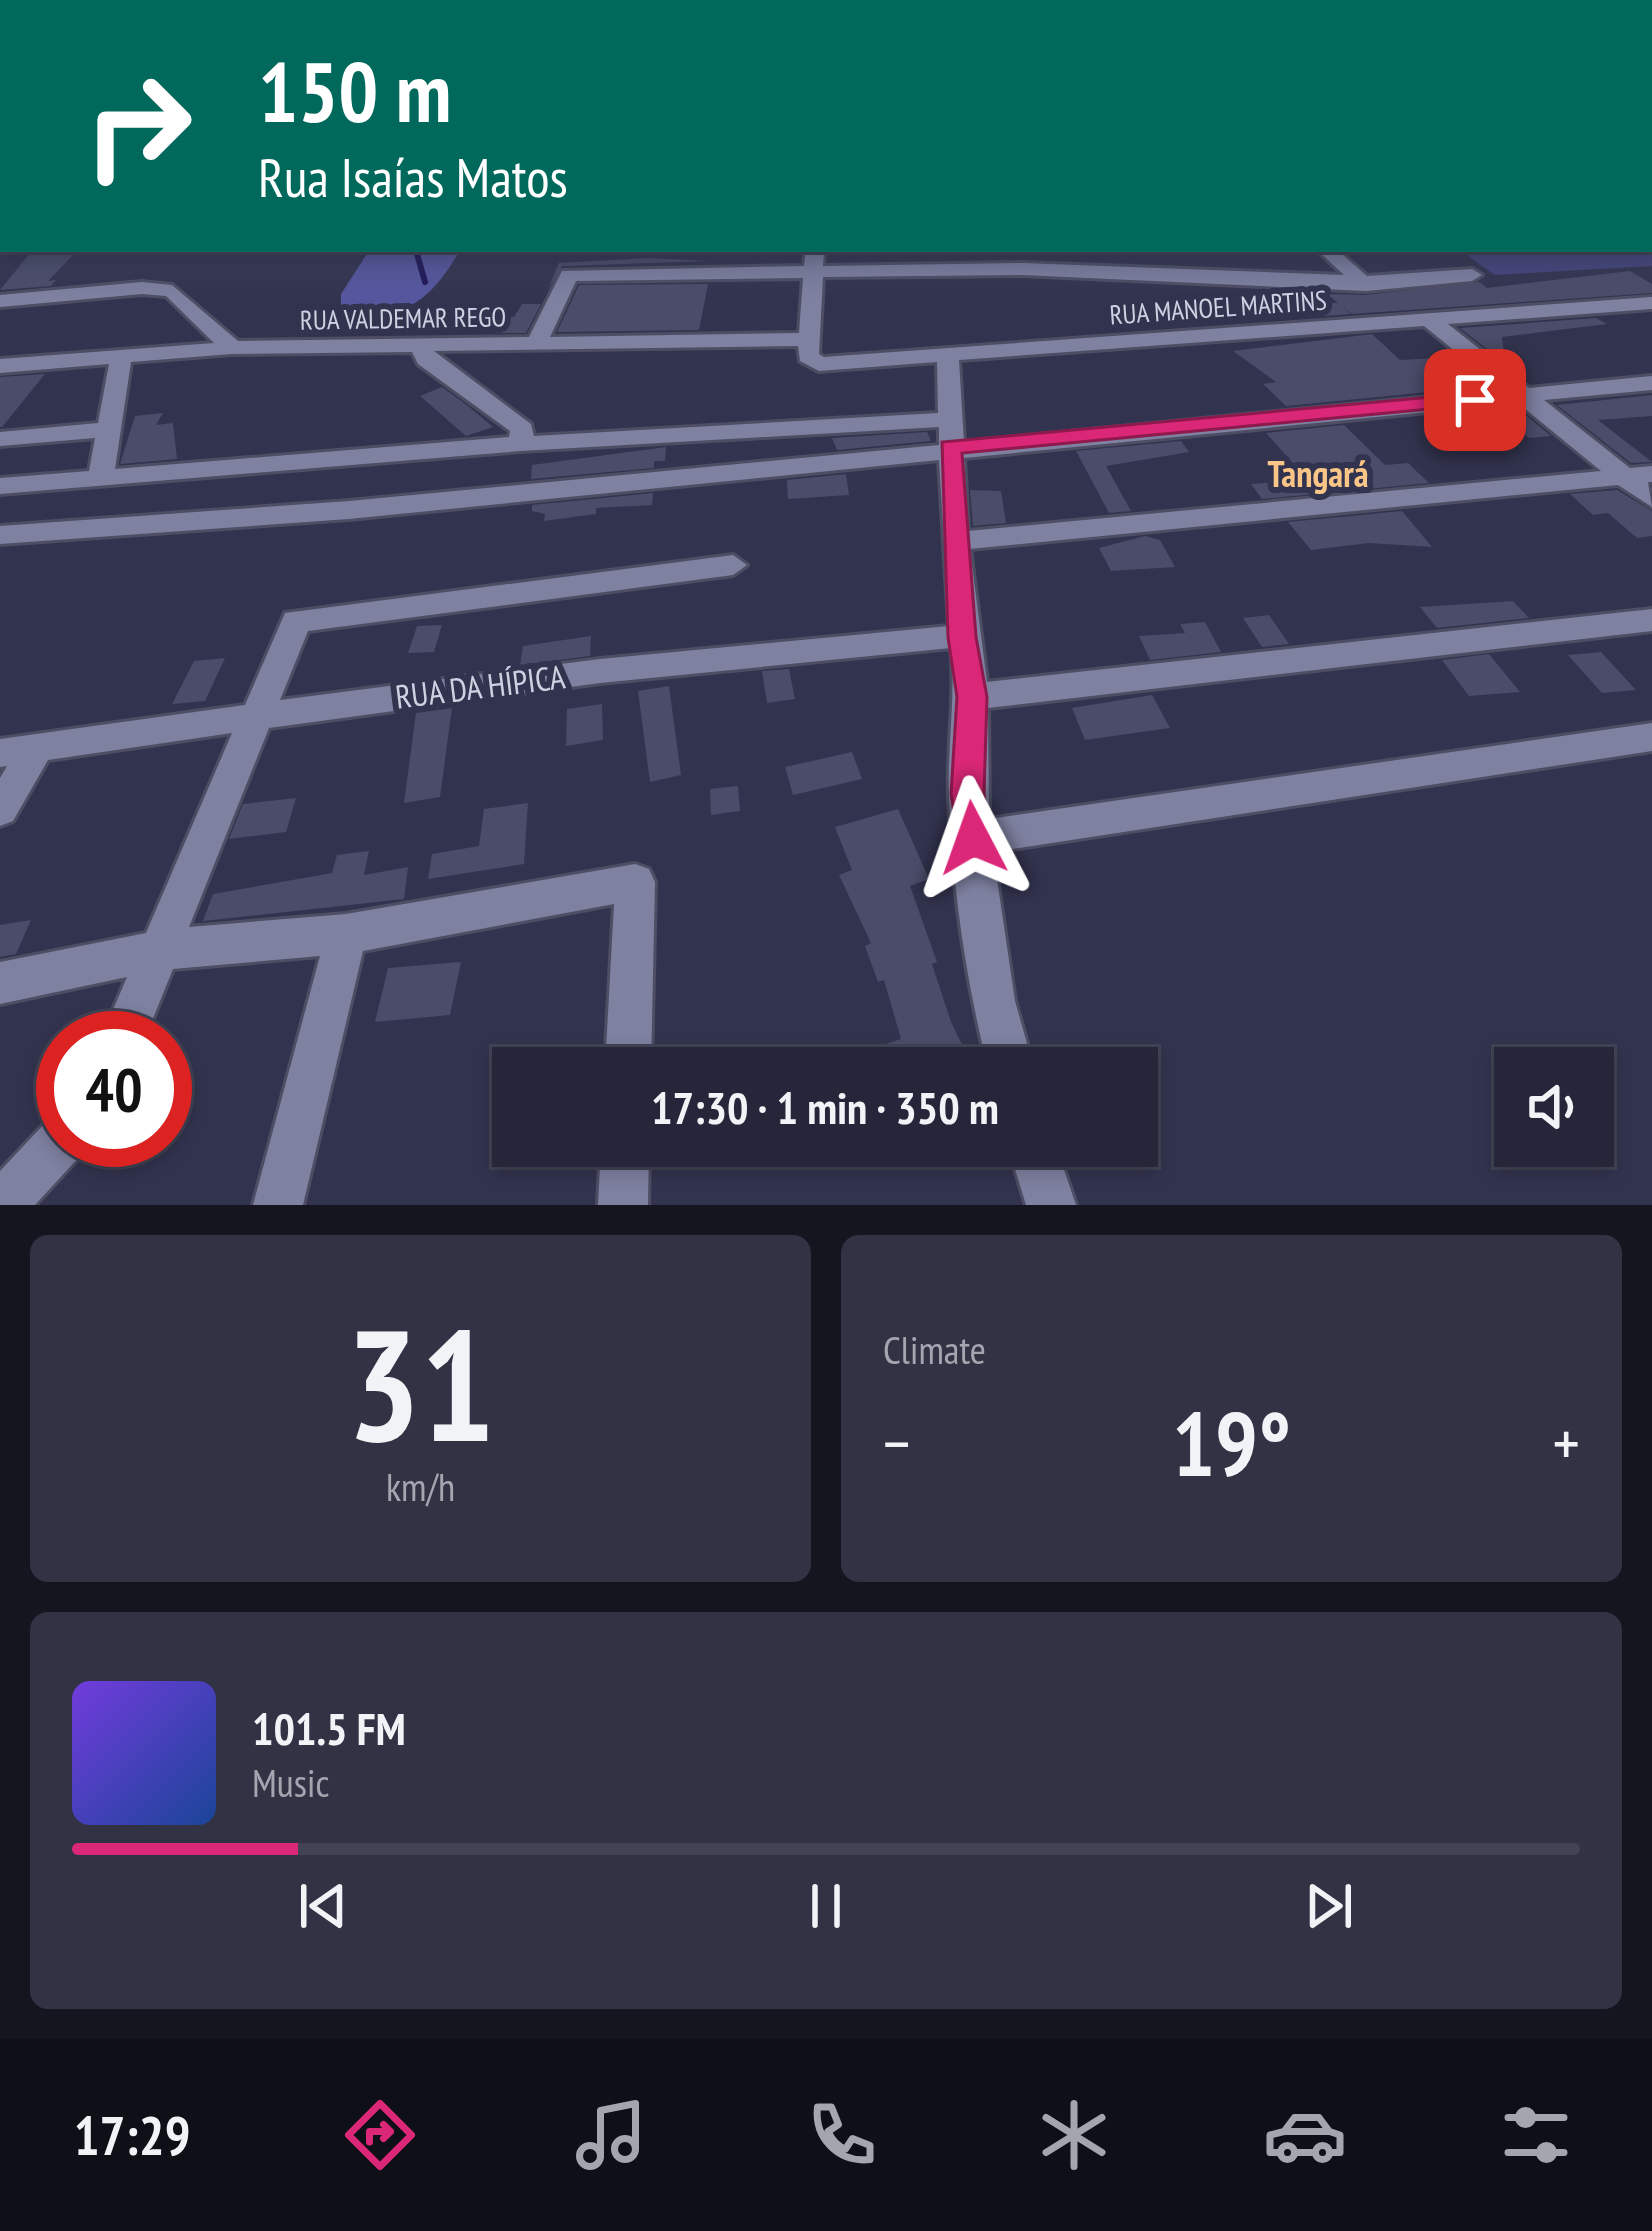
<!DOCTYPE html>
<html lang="en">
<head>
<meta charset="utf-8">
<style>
	body { margin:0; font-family:"PT Sans Narrow",sans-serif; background:#323245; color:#f1f3f6; height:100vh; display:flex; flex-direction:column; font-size:45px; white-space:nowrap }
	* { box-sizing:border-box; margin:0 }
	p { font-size:39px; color:#a4a5af }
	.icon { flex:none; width:66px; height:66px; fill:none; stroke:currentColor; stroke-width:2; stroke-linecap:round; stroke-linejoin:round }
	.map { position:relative; height:1205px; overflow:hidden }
	.panel { display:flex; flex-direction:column; gap:30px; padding:30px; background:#151520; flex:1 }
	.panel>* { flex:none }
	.top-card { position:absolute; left:0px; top:0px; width:1653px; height:252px; box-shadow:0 6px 18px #0003,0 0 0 3px #424354; background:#00695c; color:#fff; overflow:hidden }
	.controls { position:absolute; left:1494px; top:1047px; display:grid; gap:24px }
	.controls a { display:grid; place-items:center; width:120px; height:120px; border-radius:0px; background:#26263a; box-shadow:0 6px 18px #0003,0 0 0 3px #424354; font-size:60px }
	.speed { position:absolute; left:36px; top:1011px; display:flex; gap:24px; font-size:60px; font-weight:700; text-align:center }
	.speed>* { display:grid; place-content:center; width:156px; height:156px; border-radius:50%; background:#26263a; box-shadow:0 6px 18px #0003,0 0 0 3px #424354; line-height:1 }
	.speed .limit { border:18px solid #d22; background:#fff; color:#111 }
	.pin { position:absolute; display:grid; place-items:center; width:102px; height:102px; color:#fff; margin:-51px; border-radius:24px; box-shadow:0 6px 18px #0006 }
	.me { position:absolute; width:132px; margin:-66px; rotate:356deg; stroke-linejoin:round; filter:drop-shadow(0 0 9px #0008) }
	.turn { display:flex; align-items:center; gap:42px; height:252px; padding:0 60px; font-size:54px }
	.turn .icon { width:156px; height:156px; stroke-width:2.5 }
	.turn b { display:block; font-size:84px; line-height:102px }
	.big { font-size:90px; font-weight:700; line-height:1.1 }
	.panel .card { flex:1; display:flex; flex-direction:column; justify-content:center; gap:18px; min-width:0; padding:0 42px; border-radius:18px; background:#323245 }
	.panel .dial { align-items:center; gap:0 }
	.dial b { font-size:156px; line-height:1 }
	.song { display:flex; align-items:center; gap:36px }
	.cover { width:144px; height:144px; border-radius:18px; background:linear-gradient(135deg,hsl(260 70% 55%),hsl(220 70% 35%)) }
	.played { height:12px; border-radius:6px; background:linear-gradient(90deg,#db2777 15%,#424354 15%) }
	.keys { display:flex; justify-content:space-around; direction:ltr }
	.heat { display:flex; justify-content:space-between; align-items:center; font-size:66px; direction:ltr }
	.panel .tiles { flex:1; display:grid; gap:30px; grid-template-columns:1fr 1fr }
	.card:last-child { grid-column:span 2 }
	.trip { position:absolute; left:492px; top:1047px; width:666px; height:120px; border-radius:0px; background:#26263a; box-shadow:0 6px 18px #0003,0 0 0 3px #424354; font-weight:700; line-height:120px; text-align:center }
	.dock { display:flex; height:192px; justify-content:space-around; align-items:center; background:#0f0f17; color:#a4a5af }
	.dock .icon { width:84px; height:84px }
	.dock .selected { color:#db2777 }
	.dock b { font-size:54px; color:#f1f3f6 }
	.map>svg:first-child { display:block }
	.green { fill:#43447c }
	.forest { fill:#56569f }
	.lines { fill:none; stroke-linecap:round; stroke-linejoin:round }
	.stream-far1 { stroke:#1f1559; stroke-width:4.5 }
	.stream { stroke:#1f1559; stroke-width:6 }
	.building { fill:#4a4c69 }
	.minor-casing { stroke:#4d4e64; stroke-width:6 }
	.minor { fill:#7e81a0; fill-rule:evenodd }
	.route { fill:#db2777; stroke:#8e194d; stroke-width:3 }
	.labels { text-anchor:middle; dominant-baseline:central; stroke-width:12; stroke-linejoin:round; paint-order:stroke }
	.far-street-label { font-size:27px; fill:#cfd1e2; stroke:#32334e }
	.street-label { font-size:33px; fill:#cfd1e2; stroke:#32334e }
	.neighbourhood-label { font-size:36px; font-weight:bold; fill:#fac687; stroke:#32334e }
</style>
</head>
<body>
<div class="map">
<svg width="1652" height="1205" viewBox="0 0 1652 1205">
	<rect width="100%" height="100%" fill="#32334e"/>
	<path class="green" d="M1650 181 1652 266 1495 275 1458 249H1650Z"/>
	<path class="forest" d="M370 249H461C430 301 405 323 341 310V294Z"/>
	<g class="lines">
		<path class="stream-far1" d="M416 249 418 257"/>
		<path class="stream" d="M417 254 425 282"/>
	</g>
	<g class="building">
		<path d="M79 249 48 281 56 280 51 286 0 290 31 252Z"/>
		<path d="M648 258 710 261 562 266 547 291 559 263Z"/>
		<path d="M1630 271 1652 284V293L1352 314 1339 304 1351 314 1325 316 1314 304 1338 303 1327 294 1366 295 1479 282 1487 288Z"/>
		<path d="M708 284 699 330 557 332 579 285Z"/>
		<path d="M522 304H541L526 333H495L503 317H514Z"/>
		<path d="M1596 318 1607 324 1502 337 1505 363 1460 328Z"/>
		<path d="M1372 334 1400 360 1456 357 1479 376 1425 379 1439 391 1286 406 1263 384 1276 382 1233 351Z"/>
		<path d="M45 374 2 427H0V377Z"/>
		<path d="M442 387 468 406 493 427 466 436 420 396Z"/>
		<path d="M1652 395V416L1598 420 1652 462 1631 463 1557 405Z"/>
		<path d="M1517 408 1551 436 1529 438 1496 410Z"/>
		<path d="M163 413 156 425 173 423 177 459 120 464 135 416Z"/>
		<path d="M1344 425 1385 465 1408 463 1429 483 1262 499 1251 484 1308 480 1266 433Z"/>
		<path d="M927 432 931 441 837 450 832 438Z"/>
		<path d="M1181 441 1189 452 1106 466 1131 511 1109 513 1076 451Z"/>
		<path d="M666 447 665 461H654V468L531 479 532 465Z"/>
		<path d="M846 474 849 495 788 499 787 480Z"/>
		<path d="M970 490 1001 491 1006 523 973 526Z"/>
		<path d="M1617 490 1652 511V536L1637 538 1608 513 1593 515 1570 494Z"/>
		<path d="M653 493 652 505 596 508V514L544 521 545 514 532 511V505Z"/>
		<path d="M1402 511 1432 547 1369 543 1311 550 1288 522Z"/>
		<path d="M1145 536 1160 540 1175 567 1111 571 1099 548Z"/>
		<path d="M1513 601 1529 618 1437 628 1420 607Z"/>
		<path d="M1269 615 1289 644 1262 647 1243 618Z"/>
		<path d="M1205 622 1221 652 1150 660 1139 636 1185 633 1180 624Z"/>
		<path d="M442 625 434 652 408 653 417 626Z"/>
		<path d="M591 636 590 656 520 665 523 646Z"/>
		<path d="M1601 652 1636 690 1602 693 1568 655Z"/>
		<path d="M1489 654 1520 692 1469 696 1442 660Z"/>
		<path d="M225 658 205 701 172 704 194 661Z"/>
		<path d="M789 669 795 699 767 703 762 671Z"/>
		<path d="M669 686 681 775 650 782 638 691Z"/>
		<path d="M1152 695 1170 728 1085 740 1072 708Z"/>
		<path d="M602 704 603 740 566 746 567 709Z"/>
		<path d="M452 708 440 797 404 803 416 713Z"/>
		<path d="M852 752 862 779 793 795 785 767Z"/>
		<path d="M738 786 740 811 711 815 710 789Z"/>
		<path d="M296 798 286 832 229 839 243 804Z"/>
		<path d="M528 803 524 864 428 879 432 854 479 846 484 809Z"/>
		<path d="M898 809 929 879 910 886 937 962 932 964 951 1022 970 1061 951 1068H880L874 1048 901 1039 884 980 878 982 865 946 871 943 839 875 852 870 835 827Z"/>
		<path d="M369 851 364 875 408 867 404 899 203 921 213 894 332 873 337 855Z"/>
		<path d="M31 920 16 954 0 957V925Z"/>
		<path d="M461 962 450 1015 375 1022 388 968Z"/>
	</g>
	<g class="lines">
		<defs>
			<g id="minor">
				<path d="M1650 169 1652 170V180L1650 179Z"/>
				<rect x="0" y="226" width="3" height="10"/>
				<path d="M806 249H824L823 266 1023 263 1344 275 1316 249H1336L1367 276 1472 269 1482 275 1472 281 1366 291 1023 275 823 277 819 354 824 357 1652 297V309L1448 324 1529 388 1652 376V390L1544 400 1630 468 1652 466V482H1648L1652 507 1618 485 970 549 987 682 1652 609V631L988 708 989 819 1652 723V751L993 852 1015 1001 1034 1068H988C966 981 952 885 949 795 947 746 956 698 951 648L600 683 269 728 189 927 346 914 635 864 649 869 655 882 651 1068H605L614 904 363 951 303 1205H253L320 956 173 969 145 1038H101L127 977 0 1004V962L146 933 232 733 48 760 13 821 0 826V778L7 766 0 767V739L245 705 285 613 733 555 747 565 733 575 308 631 280 700 600 659 949 626 939 460 349 519 0 544V526L349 501 939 445V427L521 451 0 494V478L89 471 95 438 0 446V432L98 423 109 364 0 373V359L214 343 166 296 142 294 0 307V295L142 282 172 285 238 341 529 337 562 271 804 266ZM803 278 799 333 550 337 576 281ZM1424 326 1503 390 964 442 959 360ZM798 346 800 361 819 371 937 362 938 413 534 436 531 424 434 351ZM412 352 418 364 510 431 509 437 115 469 131 362 232 354ZM1518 403 1601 471 968 531 964 458Z"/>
				<path d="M63 1115V1140H86L80 1156 35 1205H0V1171L46 1122Z"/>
				<path d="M601 1146H649L648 1205H598Z"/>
				<path d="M1008 1146H1056L1076 1205H1026Z"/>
			</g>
		</defs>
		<use href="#minor" class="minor-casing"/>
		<use href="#minor" class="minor"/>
	</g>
	<linearGradient id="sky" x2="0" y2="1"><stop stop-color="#1c1c2b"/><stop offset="0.44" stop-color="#49506e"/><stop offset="1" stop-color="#49506e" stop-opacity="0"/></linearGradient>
	<rect width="1652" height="300" fill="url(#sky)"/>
	<path class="route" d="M1475 393 1486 400 1483 404 962 453 976 637 987 697 984 794 990 838 985 848 973 853 960 848 951 794 957 697 948 637 942 442Z"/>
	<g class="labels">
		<g class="far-street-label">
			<text transform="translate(1218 307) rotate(-4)">RUA MANOEL MARTINS</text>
			<text transform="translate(403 318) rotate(-1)">RUA VALDEMAR REGO</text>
		</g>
		<g class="street-label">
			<text transform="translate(480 686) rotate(-7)">RUA DA HÍPICA</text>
		</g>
		<g class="neighbourhood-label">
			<text x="1318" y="473">Tangará</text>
		</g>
	</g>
</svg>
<div class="controls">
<a><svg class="icon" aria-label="sound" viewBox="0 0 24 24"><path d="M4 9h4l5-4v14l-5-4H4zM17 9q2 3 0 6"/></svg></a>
</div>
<div class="speed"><div class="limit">40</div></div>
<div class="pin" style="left:1475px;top:400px;background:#d93025"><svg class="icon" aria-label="arrive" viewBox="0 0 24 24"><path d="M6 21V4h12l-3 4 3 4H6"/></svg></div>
<svg class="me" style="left:973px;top:838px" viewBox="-20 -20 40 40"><path d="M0-17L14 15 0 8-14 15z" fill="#db2777" stroke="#fff" stroke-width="4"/></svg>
<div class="trip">17:30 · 1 min · 350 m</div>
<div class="top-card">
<div class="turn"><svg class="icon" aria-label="right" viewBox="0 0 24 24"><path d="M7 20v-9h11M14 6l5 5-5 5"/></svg><div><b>150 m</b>Rua Isaías Matos</div></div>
</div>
</div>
<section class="panel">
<div class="tiles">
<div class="card dial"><b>31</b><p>km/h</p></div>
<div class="card"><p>Climate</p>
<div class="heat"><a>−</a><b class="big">19°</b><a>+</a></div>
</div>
<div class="card">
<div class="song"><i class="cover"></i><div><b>101.5 FM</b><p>Music</p></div></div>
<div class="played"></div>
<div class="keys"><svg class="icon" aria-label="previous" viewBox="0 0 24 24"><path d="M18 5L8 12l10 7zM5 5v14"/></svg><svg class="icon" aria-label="pause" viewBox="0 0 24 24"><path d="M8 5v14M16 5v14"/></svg><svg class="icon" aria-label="next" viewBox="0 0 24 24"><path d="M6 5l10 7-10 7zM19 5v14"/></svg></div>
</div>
</div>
</section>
<nav class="dock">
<b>17:29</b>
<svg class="icon selected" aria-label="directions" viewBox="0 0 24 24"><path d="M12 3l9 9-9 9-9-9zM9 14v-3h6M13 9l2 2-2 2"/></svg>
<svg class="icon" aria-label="music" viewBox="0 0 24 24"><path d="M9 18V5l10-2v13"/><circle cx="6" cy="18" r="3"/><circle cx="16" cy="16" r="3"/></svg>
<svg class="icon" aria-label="phone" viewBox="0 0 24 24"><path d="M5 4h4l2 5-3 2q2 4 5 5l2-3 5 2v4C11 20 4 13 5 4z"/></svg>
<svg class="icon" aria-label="climate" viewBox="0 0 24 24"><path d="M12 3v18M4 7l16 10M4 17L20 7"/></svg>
<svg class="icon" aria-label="car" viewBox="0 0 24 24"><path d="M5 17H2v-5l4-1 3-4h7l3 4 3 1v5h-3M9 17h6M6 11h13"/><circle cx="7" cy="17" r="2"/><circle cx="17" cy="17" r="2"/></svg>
<svg class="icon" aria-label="filters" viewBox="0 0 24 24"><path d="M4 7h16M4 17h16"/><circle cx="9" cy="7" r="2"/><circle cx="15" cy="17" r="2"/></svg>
</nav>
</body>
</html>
